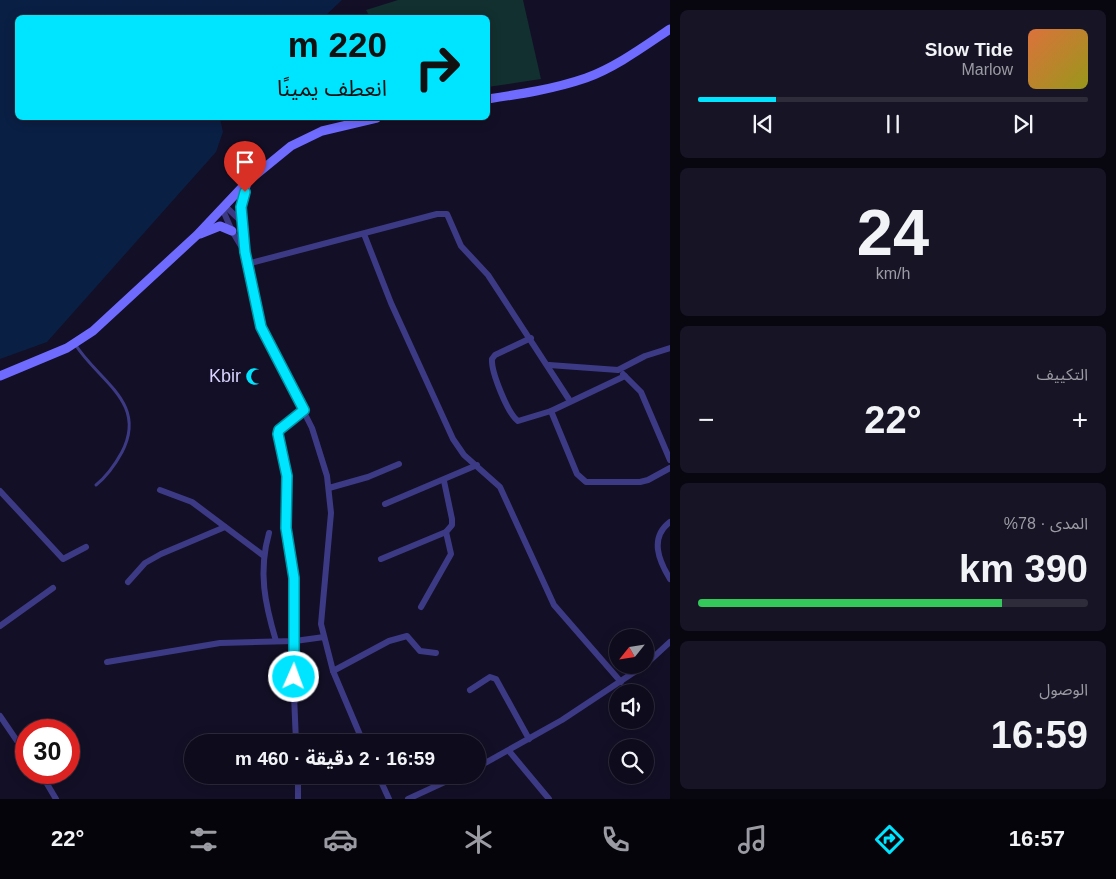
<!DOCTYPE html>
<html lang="ar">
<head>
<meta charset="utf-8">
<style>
	body { margin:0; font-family:Helvetica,"Noto Sans Arabic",sans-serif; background:#171425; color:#f1f3f6; direction:rtl; height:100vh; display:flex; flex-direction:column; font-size:19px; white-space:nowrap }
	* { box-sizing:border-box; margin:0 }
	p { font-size:16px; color:#9b9ba3 }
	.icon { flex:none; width:28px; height:28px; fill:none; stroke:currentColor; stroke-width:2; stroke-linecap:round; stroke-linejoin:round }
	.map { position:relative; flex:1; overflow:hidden; direction:ltr }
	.side { display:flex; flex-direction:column; gap:10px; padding:10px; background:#08060f; width:446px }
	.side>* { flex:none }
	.guide { position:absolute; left:15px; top:15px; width:475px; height:105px; border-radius:8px; box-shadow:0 2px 12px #0003,0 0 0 1px #2e2b3b; direction:rtl; background:#00e5ff; color:#111; overflow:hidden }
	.needle { width:32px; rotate:240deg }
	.controls { position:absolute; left:609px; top:629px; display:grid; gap:10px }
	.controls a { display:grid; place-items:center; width:45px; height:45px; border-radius:50%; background:#0e0b1c; box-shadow:0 2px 12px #0003,0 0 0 1px #2e2b3b; font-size:25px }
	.speed { position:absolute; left:15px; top:719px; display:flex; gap:10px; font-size:25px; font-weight:700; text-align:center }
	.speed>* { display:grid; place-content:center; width:65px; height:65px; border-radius:50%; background:#0e0b1c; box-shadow:0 2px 12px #0003,0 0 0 1px #2e2b3b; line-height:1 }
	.speed .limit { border:8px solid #d22; background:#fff; color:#111 }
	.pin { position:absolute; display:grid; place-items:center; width:42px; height:42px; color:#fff; margin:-51px -21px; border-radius:50% 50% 50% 0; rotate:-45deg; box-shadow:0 0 5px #0007 }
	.pin .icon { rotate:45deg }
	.me { position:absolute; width:55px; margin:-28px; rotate:2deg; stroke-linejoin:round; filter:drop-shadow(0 0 4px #0008) }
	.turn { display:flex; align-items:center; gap:18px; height:105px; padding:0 20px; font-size:22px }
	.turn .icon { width:65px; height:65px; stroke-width:2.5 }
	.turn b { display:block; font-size:35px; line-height:42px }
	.big { font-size:38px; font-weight:700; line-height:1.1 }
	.side .tile { flex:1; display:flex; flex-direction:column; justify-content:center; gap:8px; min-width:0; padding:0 18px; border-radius:8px; background:#171425 }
	.side .dial { align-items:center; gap:0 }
	.dial b { font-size:65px; line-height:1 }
	.song { display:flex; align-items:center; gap:15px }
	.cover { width:60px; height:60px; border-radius:8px; background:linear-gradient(135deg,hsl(20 70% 55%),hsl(60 70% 35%)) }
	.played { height:5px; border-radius:2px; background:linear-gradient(90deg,#00e5ff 20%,#2e2b3b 20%) }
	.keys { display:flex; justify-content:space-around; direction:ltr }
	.heat { display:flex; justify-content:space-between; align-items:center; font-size:28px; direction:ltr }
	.charge { height:8px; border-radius:4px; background:linear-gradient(90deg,#34c759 78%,#2e2b3b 0) }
	.trip { position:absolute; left:184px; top:734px; width:302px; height:50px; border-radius:25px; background:#0e0b1c; box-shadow:0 2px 12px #0003,0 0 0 1px #2e2b3b; font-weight:700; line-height:50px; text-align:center; direction:rtl }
	.menu { display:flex; height:80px; justify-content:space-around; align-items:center; background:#06040b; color:#9b9ba3 }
	.menu .icon { width:35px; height:35px }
	.menu .current { color:#00e5ff }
	.menu b { font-size:22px; color:#f1f3f6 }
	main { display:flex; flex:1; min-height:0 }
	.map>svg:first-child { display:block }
	.green { fill:#12302f }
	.water { fill:#0a1f44 }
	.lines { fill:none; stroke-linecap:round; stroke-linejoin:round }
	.lane { stroke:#3d3a85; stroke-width:3 }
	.street { stroke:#3d3a85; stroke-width:6 }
	.secondary { stroke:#6f6bff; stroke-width:9 }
	.route-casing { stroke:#0095a6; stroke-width:12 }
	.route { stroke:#00e5ff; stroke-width:9 }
	.labels { text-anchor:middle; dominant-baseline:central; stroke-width:5; stroke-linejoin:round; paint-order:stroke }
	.poi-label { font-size:18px; fill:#d9d4ff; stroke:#130f26; text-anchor:end }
</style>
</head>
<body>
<main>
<section class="side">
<div class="tile">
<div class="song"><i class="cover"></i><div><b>Slow Tide</b><p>Marlow</p></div></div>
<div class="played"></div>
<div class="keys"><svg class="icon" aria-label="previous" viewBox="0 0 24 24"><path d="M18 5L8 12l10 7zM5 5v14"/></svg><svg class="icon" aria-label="pause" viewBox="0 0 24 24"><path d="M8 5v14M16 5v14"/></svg><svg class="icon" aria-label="next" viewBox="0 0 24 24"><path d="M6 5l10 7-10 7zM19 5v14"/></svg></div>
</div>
<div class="tile dial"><b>24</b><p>km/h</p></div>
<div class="tile"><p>التكييف</p>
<div class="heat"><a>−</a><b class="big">22°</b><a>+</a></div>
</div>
<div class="tile"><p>المدى · 78%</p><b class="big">390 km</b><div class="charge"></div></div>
<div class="tile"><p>الوصول</p><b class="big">16:59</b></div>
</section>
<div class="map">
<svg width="670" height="799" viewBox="0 0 670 799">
	<rect width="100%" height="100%" fill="#130f26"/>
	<path class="green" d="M398 0H523L541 79 488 87V18L370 17 366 10Z"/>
	<path class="water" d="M0 0H342L324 17 18 18V118H220L223 132 216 152 47 342 0 359Z"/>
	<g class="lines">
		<path class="lane" d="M75 344C98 381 148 402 122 452 116 463 106 477 96 485"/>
		<g class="street">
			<path d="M224 205 243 223 245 252 261 327 312 428 327 476 331 513 321 624 333 671 363 742"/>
			<path d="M222 208 232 231 244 251"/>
			<path d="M364 234 391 303 453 439 464 455 500 487 554 605 621 682"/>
			<path d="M247 264 437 214H447L461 246 488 275 570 401"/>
			<path d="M531 338 495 355 492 359C491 372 508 414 518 421L551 411 625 376"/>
			<path d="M549 365 618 370 645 356 670 348"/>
			<path d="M623 374 641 392 670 460"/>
			<path d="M551 411 577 474 586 482H640L648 480 670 468"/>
			<path d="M329 488 368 477 399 464"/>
			<path d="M160 490 192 502 264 556"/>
			<path d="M0 491 63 559 86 547"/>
			<path d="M385 504 477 465"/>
			<path d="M670 522C649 538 659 561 670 579"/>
			<path d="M269 533C258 572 265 604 276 641"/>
			<path d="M381 559 446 532"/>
			<path d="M128 582 145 563 161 554 225 527"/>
			<path d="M421 607 451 554 446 532 452 525V519L444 481"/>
			<path d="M0 626 53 588"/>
			<path d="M107 662 220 643 295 641 294 578 286 528 287 476 278 434 279 430 304 410"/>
			<path d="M645 665 670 642"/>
			<path d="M333 671 389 641 407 636 420 651 436 653"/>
			<path d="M470 690 490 677 496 679 529 739"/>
			<path d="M0 716 26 754"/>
			<path d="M296 742 294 695 295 641 324 637"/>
			<path d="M509 751 549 799"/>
			<path d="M478 767 562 720 645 665"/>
			<path d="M40 772 56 799"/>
			<path d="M378 775 389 799"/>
			<path d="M298 799V782L318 775"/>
			<path d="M408 799 460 775"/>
		</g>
		<g class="secondary">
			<path d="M488 99C521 94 554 89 586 78 616 67 643 47 670 29"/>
			<path d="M243 223 241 207 247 182"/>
			<path d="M200 234 220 226 232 231"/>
			<path d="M0 376 67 348 93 331 197 235 247 182 291 146 322 131 377 118"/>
		</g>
	</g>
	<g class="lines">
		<defs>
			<path id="route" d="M245 192 241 207 245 252 261 327 304 410 279 430 278 434 287 476 286 528 294 578V677"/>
		</defs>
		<use href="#route" class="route-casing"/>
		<use href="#route" class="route"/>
	</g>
	<defs>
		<symbol id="mosque-bare" viewBox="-9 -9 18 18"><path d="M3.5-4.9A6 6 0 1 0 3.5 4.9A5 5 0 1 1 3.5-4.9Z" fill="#00e5ff" stroke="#130f26" stroke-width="2.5" paint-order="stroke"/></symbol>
	</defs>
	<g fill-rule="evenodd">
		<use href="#mosque-bare" x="242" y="364" width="25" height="25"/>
	</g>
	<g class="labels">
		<g class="poi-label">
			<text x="241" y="376">Kbir</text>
		</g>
	</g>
</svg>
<div class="controls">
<a><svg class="needle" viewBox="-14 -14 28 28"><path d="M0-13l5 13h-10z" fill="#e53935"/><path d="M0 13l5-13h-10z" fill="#9b9ba3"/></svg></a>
<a><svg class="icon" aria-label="sound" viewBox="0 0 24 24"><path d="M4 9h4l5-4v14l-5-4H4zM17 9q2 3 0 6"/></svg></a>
<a><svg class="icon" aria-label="search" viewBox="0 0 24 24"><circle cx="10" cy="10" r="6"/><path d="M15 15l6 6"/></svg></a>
</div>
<div class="speed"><div class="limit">30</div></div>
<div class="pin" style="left:245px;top:192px;background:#d93025"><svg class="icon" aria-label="arrive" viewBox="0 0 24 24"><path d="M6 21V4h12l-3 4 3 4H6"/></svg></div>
<svg class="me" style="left:294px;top:677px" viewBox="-20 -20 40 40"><circle r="17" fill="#00e5ff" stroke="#fff" stroke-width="3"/><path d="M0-11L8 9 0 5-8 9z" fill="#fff"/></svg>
<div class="trip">16:59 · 2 دقيقة · 460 m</div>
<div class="guide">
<div class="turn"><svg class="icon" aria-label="right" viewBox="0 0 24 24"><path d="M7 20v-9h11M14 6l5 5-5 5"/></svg><div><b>220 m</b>انعطف يمينًا</div></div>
</div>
</div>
</main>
<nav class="menu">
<b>16:57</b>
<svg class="icon current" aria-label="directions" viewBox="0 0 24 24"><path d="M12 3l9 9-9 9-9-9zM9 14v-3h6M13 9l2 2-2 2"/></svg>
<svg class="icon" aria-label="music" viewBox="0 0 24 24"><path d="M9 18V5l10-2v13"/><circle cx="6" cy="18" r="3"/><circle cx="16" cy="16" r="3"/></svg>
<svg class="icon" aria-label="phone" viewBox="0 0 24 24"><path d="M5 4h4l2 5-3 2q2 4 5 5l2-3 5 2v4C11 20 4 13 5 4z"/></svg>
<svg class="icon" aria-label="climate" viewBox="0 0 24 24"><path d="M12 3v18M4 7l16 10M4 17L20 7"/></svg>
<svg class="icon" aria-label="car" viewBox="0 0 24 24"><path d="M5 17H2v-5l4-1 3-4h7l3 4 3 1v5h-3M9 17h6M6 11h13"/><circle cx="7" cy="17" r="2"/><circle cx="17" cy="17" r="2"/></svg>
<svg class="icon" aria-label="filters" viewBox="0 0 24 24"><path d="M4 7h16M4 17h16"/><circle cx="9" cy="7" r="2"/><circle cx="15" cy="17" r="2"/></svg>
<b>22°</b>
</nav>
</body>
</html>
